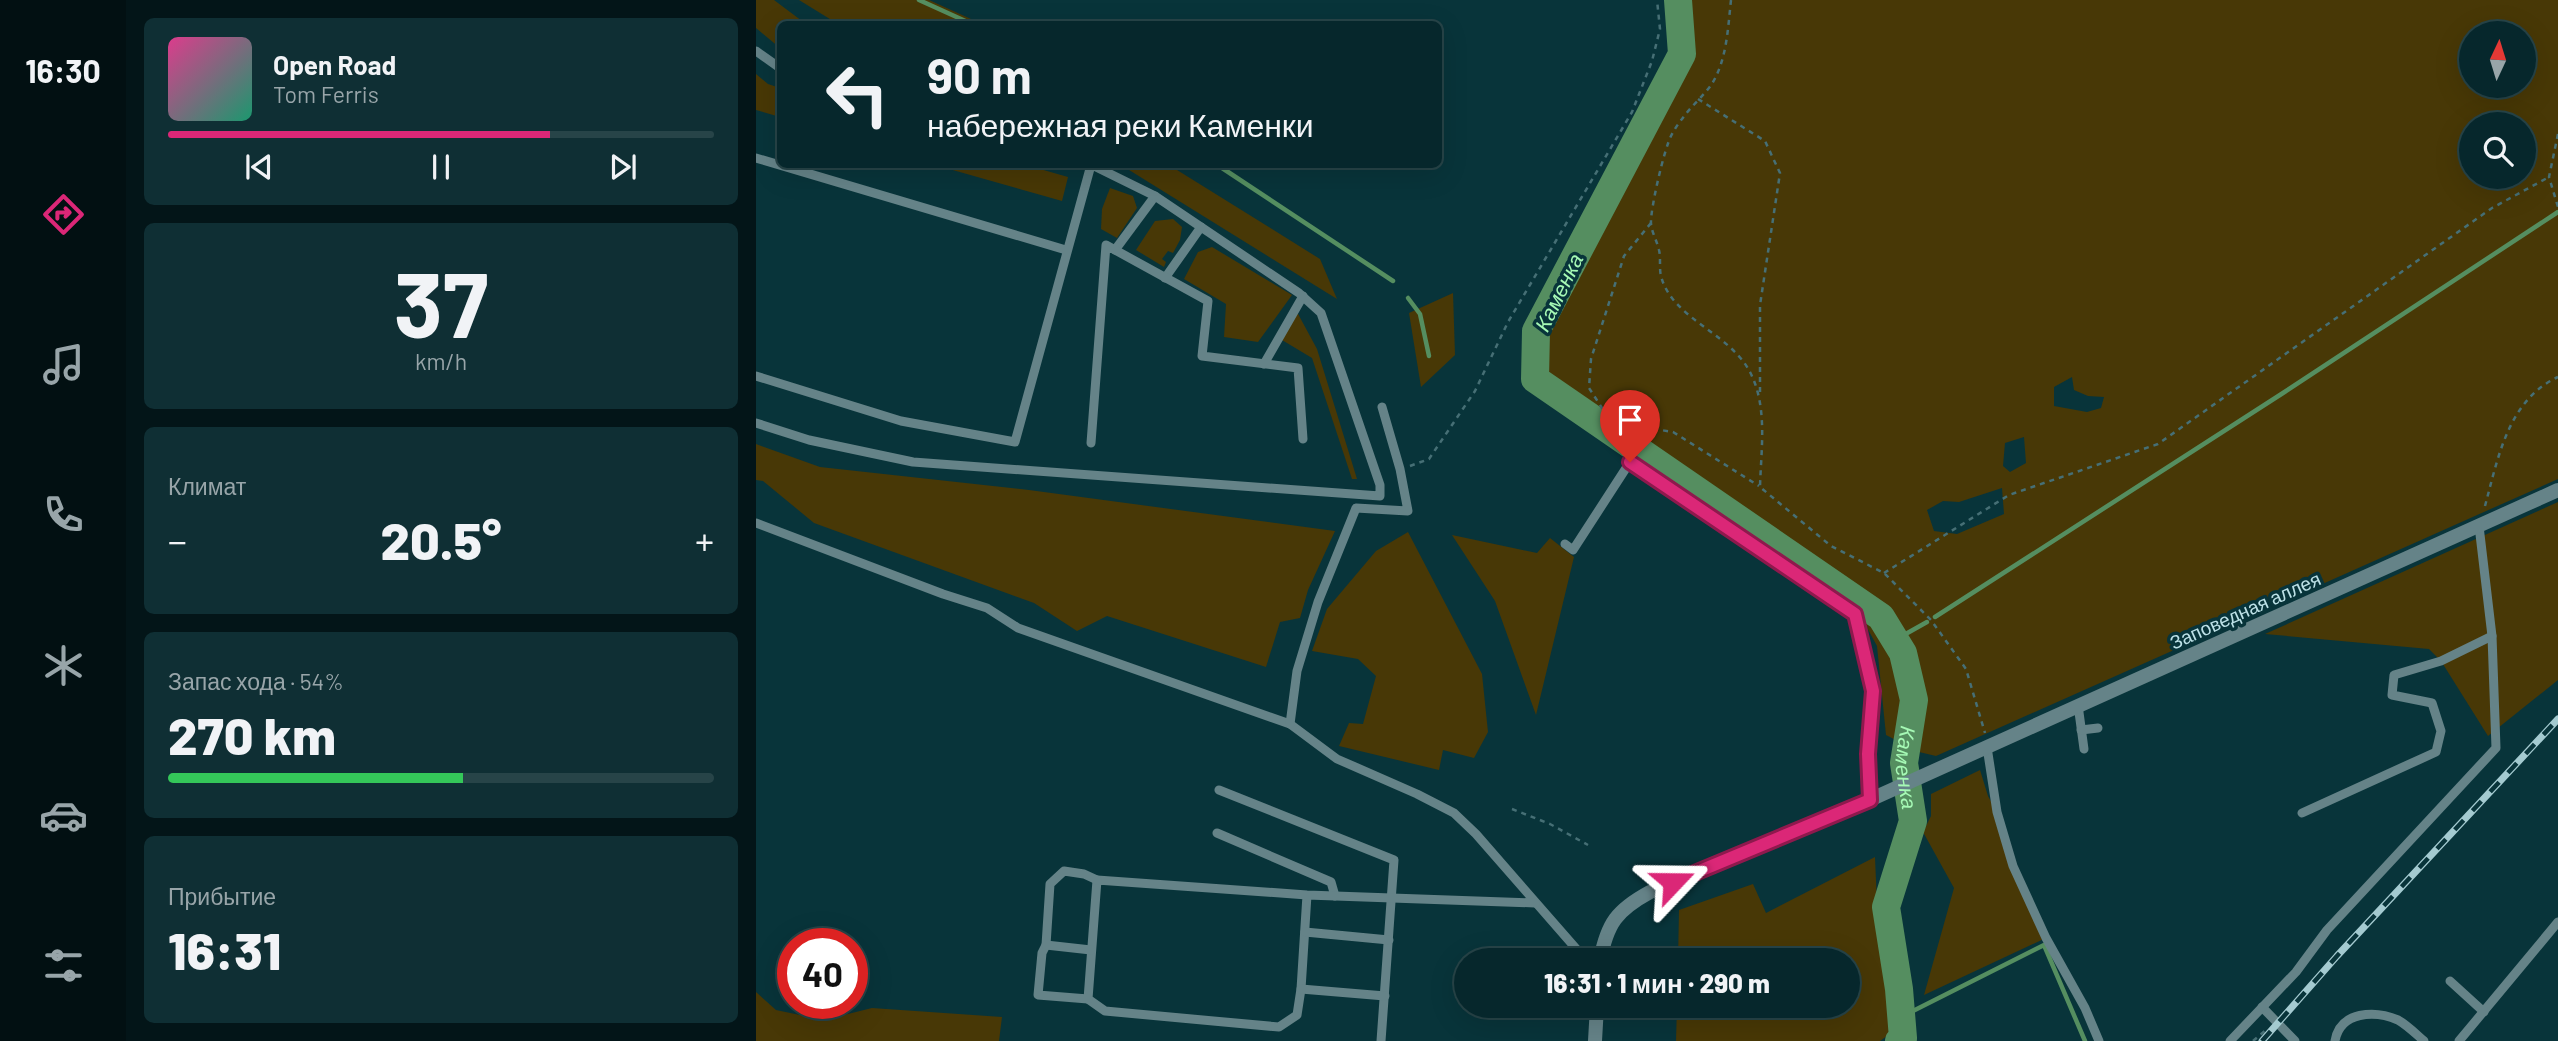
<!DOCTYPE html>
<html lang="ru">
<head>
<meta charset="utf-8">
<style>
	body { margin:0; font-family:Barlow,sans-serif; background:#0f2f34; color:#f1f3f6; height:100vh; display:flex; flex-direction:column; font-size:26px; white-space:nowrap }
	* { box-sizing:border-box; margin:0 }
	p { font-size:23px; color:#98a5a9 }
	.icon { flex:none; width:38px; height:38px; fill:none; stroke:currentColor; stroke-width:2; stroke-linecap:round; stroke-linejoin:round }
	.map { position:relative; flex:1; overflow:hidden }
	.side { display:flex; flex-direction:column; gap:18px; padding:18px; background:#031518; width:630px }
	.side>* { flex:none }
	.guide { position:absolute; left:21px; top:21px; width:665px; height:147px; border-radius:10px; box-shadow:0 7px 28px #0002,0 0 0 2px #274448; background:#06272c; color:#f1f3f6; overflow:hidden }
	.needle { width:46px; rotate:4deg }
	.tools { position:absolute; left:1703px; top:21px; display:grid; gap:14px }
	.tools a { display:grid; place-items:center; width:77px; height:77px; border-radius:50%; background:#06272c; box-shadow:0 7px 28px #0002,0 0 0 2px #274448; font-size:35px }
	.speed { position:absolute; left:21px; top:928px; display:flex; gap:14px; font-size:35px; font-weight:700; text-align:center }
	.speed>* { display:grid; place-content:center; width:91px; height:91px; border-radius:50%; background:#06272c; box-shadow:0 7px 28px #0002,0 0 0 2px #274448; line-height:1 }
	.speed .limit { border:10px solid #d22; background:#fff; color:#111 }
	.pin { position:absolute; display:grid; place-items:center; width:60px; height:60px; color:#fff; margin:-72px -30px; border-radius:50% 50% 50% 0; rotate:-45deg; box-shadow:0 0 7px #0007 }
	.pin .icon { rotate:45deg }
	.me { position:absolute; width:77px; margin:-38px; rotate:67deg; stroke-linejoin:round; filter:drop-shadow(0 0 5px #0008) }
	.turn { display:flex; align-items:center; gap:24px; height:147px; padding:0 35px; font-size:32px }
	.turn .icon { width:91px; height:91px; stroke-width:2.5 }
	.turn b { display:block; font-size:49px; line-height:60px }
	.big { font-size:52px; font-weight:800; line-height:1.1 }
	.side .widget { flex:1; display:flex; flex-direction:column; justify-content:center; gap:10px; min-width:0; padding:0 24px; border-radius:10px; background:#0f2f34 }
	.side .dial { align-items:center; gap:0 }
	.dial b { font-size:91px; line-height:1 }
	.song { display:flex; align-items:center; gap:21px }
	.cover { width:84px; height:84px; border-radius:10px; background:linear-gradient(135deg,hsl(330 70% 55%),hsl(160 70% 35%)) }
	.played { height:7px; border-radius:4px; background:linear-gradient(90deg,#db2777 70%,#274448 70%) }
	.keys { display:flex; justify-content:space-around; direction:ltr }
	.heat { display:flex; justify-content:space-between; align-items:center; font-size:38px; direction:ltr }
	.charge { height:10px; border-radius:5px; background:linear-gradient(90deg,#34c759 54%,#274448 0) }
	.trip { position:absolute; left:698px; top:948px; width:406px; height:70px; border-radius:35px; background:#06272c; box-shadow:0 7px 28px #0002,0 0 0 2px #274448; font-weight:800; line-height:70px; text-align:center }
	main { display:flex; flex:1; min-height:0 }
	.tab-bar { display:flex; flex-direction:column; width:126px; justify-content:space-around; align-items:center; background:#021012; color:#98a5a9 }
	.tab-bar .icon { width:49px; height:49px }
	.tab-bar .current { color:#db2777 }
	.tab-bar b { font-size:32px; color:#f1f3f6 }
	.map>svg:first-child { display:block }
	.green { fill:#483806; fill-rule:evenodd }
	.lines { fill:none; stroke-linecap:round; stroke-linejoin:round }
	.stream { stroke:#558e60; stroke-width:4.5 }
	.river { stroke:#558e60; stroke-width:28 }
	.path { stroke:#466f75; stroke-width:2.5; stroke-dasharray:5 5; stroke-linecap:butt }
	.service { stroke:#658388; stroke-width:9 }
	.minor { stroke:#658388; stroke-width:14 }
	.tertiary { stroke:#658388; stroke-width:14 }
	.rail-casing { stroke:#a4cad0; stroke-width:7 }
	.rail { stroke:#08343a; stroke-width:4.5; stroke-dasharray:13; stroke-linecap:butt }
	.route-casing { stroke:#8e194d; stroke-width:18 }
	.route { stroke:#db2777; stroke-width:12 }
	.labels { text-anchor:middle; dominant-baseline:central; stroke-width:7; stroke-linejoin:round; paint-order:stroke }
	.street-label { font-size:19px; fill:#bde1e7; stroke:#08343a }
	.water-label { font-size:21px; font-style:italic; fill:#a6f9b5; stroke:#08343a }
</style>
</head>
<body>
<main>
<nav class="tab-bar">
<b>16:30</b>
<svg class="icon current" aria-label="directions" viewBox="0 0 24 24"><path d="M12 3l9 9-9 9-9-9zM9 14v-3h6M13 9l2 2-2 2"/></svg>
<svg class="icon" aria-label="music" viewBox="0 0 24 24"><path d="M9 18V5l10-2v13"/><circle cx="6" cy="18" r="3"/><circle cx="16" cy="16" r="3"/></svg>
<svg class="icon" aria-label="phone" viewBox="0 0 24 24"><path d="M5 4h4l2 5-3 2q2 4 5 5l2-3 5 2v4C11 20 4 13 5 4z"/></svg>
<svg class="icon" aria-label="climate" viewBox="0 0 24 24"><path d="M12 3v18M4 7l16 10M4 17L20 7"/></svg>
<svg class="icon" aria-label="car" viewBox="0 0 24 24"><path d="M5 17H2v-5l4-1 3-4h7l3 4 3 1v5h-3M9 17h6M6 11h13"/><circle cx="7" cy="17" r="2"/><circle cx="17" cy="17" r="2"/></svg>
<svg class="icon" aria-label="filters" viewBox="0 0 24 24"><path d="M4 7h16M4 17h16"/><circle cx="9" cy="7" r="2"/><circle cx="15" cy="17" r="2"/></svg>
</nav>
<section class="side">
<div class="widget">
<div class="song"><i class="cover"></i><div><b>Open Road</b><p>Tom Ferris</p></div></div>
<div class="played"></div>
<div class="keys"><svg class="icon" aria-label="previous" viewBox="0 0 24 24"><path d="M18 5L8 12l10 7zM5 5v14"/></svg><svg class="icon" aria-label="pause" viewBox="0 0 24 24"><path d="M8 5v14M16 5v14"/></svg><svg class="icon" aria-label="next" viewBox="0 0 24 24"><path d="M6 5l10 7-10 7zM19 5v14"/></svg></div>
</div>
<div class="widget dial"><b>37</b><p>km/h</p></div>
<div class="widget"><p>Климат</p>
<div class="heat"><a>−</a><b class="big">20.5°</b><a>+</a></div>
</div>
<div class="widget"><p>Запас хода · 54%</p><b class="big">270 km</b><div class="charge"></div></div>
<div class="widget"><p>Прибытие</p><b class="big">16:31</b></div>
</section>
<div class="map">
<svg width="1802" height="1041" viewBox="0 0 1802 1041">
	<rect width="100%" height="100%" fill="#08343a"/>
	<g class="green">
		<path d="M0 0H18L50 24H24V48L0 28Z"/>
		<path d="M43 0H173L226 24H82Z"/>
		<path d="M932 0H1802V479L1180 756 1163 752 1130 735 1121 646 1102 611 781 383 789 335 936 57ZM1715 33H1768V86H1715ZM1715 124H1768V177H1715ZM1316 377 1318 390 1332 396 1348 397 1345 408 1331 412 1298 406V387ZM1268 437 1270 463 1254 472 1247 466 1249 443ZM1246 488 1248 514 1201 534 1178 531 1171 510 1187 501 1203 502Z"/>
		<path d="M0 74 12 84 24 88V117L0 110Z"/>
		<path d="M179 165H270L312 177 306 201Z"/>
		<path d="M365 165H413L564 259 581 299Z"/>
		<path d="M354 188 377 196 381 208 361 238 345 229 346 209Z"/>
		<path d="M417 219 426 227 424 240 417 253 412 251 406 259 410 262 408 267 380 250 399 221Z"/>
		<path d="M456 247 536 295 502 342 468 337 470 304 428 279 442 252Z"/>
		<path d="M697 293 699 355 665 387 653 313Z"/>
		<path d="M541 312 561 349 601 479H596L556 358 526 340Z"/>
		<path d="M0 444 64 467 273 490 579 531 552 590 544 618 524 622 510 667 351 616 321 631 278 603 58 523 7 481 0 480Z"/>
		<path d="M1802 502V680L1732 736 1685 661 1673 649 1509 634Z"/>
		<path d="M652 532 726 674 732 732 718 758 687 750 683 770 583 746 593 723 607 724 620 676 602 659 556 651 571 609 620 551Z"/>
		<path d="M696 535 781 553 794 538 818 557 780 715 739 601Z"/>
		<path d="M1224 770 1232 796 1241 812 1257 866 1290 938 1168 995 1198 888 1167 832 1175 816V794Z"/>
		<path d="M1119 857 1121 904 1134 993 1135 1033 1124 1041H920L921 1006H1092V961H922L923 910 997 884 1010 913Z"/>
		<path d="M0 992 20 1010 68 1020 116 1008 246 1017 243 1041H0Z"/>
	</g>
	<g class="lines">
		<g class="stream">
			<path d="M163 0 216 24"/>
			<path d="M460 164 637 281"/>
			<path d="M652 298 664 314 673 356"/>
			<path d="M1179 617 1527 393 1802 212"/>
			<path d="M1139 640 1171 622"/>
			<path d="M1145 1017 1288 945 1329 1041"/>
		</g>
		<path class="river" id="s1" d="M922 0 926 54 780 331 779 379 1125 617 1147 653 1158 700 1148 763 1157 821 1130 907 1143 989 1147 1038 1143 1041"/>
		<g class="path">
			<path d="M975 0C972 27 971 58 957 82 949 95 935 106 926 119 922 124 918 130 915 136 908 150 894 210 895 224 896 233 901 241 903 250 905 258 903 268 905 276 916 319 973 332 994 372 1012 407 1005 449 1004 487L1075 546 1128 573 1175 620 1210 669 1229 733"/>
			<path d="M942 99 1009 141 1024 173 1004 305V397"/>
			<path d="M1802 134 1793 177 1802 207"/>
			<path d="M895 223 868 256 835 359 833 388 846 408 874 425 917 432 1003 486"/>
			<path d="M654 466 673 459 719 391 752 322 876 112 896 61 904 29 901 0"/>
			<path d="M1729 506C1742 458 1752 400 1802 377"/>
			<path d="M1128 573 1253 495 1402 444 1736 208 1793 177"/>
			<path d="M756 809 794 824 832 845"/>
			<path d="M1528 1014 1536 1007"/>
			<path d="M1497 1041 1510 1030"/>
		</g>
		<g class="service">
			<path d="M0 51 24 68"/>
			<path d="M0 158 310 250"/>
			<path d="M359 250 399 196"/>
			<path d="M409 278 445 227"/>
			<path d="M508 364 547 296"/>
			<path d="M0 376 145 421 259 442 335 165"/>
			<path d="M0 423 53 440 157 462 624 496V485L565 313 543 293 399 196 334 164"/>
			<path d="M335 443 350 245 452 301 446 356 542 368 547 439"/>
			<path d="M0 523 187 594 231 608 262 628 534 724 581 759 661 794 698 813 720 834 823 952 841 961"/>
			<path d="M809 544 817 550 874 462 1099 614 1117 691"/>
			<path d="M1322 705 1328 749"/>
			<path d="M534 724 541 671 562 602 600 508 652 511 644 469 626 407"/>
			<path d="M1325 730 1342 728"/>
			<path d="M1231 747 1241 812 1257 866 1290 938 1329 1008 1343 1041"/>
			<path d="M463 790 638 860 625 1041"/>
			<path d="M1546 813 1680 752 1685 731 1676 703 1636 695 1638 675 1685 661 1736 636"/>
			<path d="M461 833 575 882 579 896"/>
			<path d="M551 895 545 989 541 1015 523 1027 349 1011 332 999 341 880 551 895 779 903"/>
			<path d="M549 932 633 940"/>
			<path d="M290 945 286 953 282 995 332 999"/>
			<path d="M335 950 290 945 294 884 308 871 328 874 341 880"/>
			<path d="M1694 981 1728 1012"/>
			<path d="M545 989 629 996"/>
			<path d="M1506 1007 1539 1041"/>
			<path d="M1474 1041 1540 972 1571 930 1740 748 1736 636 1723 526"/>
			<path d="M1579 1041C1584 1011 1619 1010 1642 1020 1651 1025 1660 1034 1668 1041"/>
			<path d="M1703 1041 1802 922"/>
		</g>
		<path class="minor" d="M1113 800 1112 753 1117 691"/>
		<g class="tertiary">
			<path d="M844 961C851 923 861 910 894 892L1080 815 1802 490"/>
			<path d="M839 1041 841 1006"/>
		</g>
		<defs>
			<path id="rail" d="M1506 1041 1581 956 1802 719"/>
		</defs>
		<use href="#rail" class="rail-casing"/>
		<use href="#rail" class="rail"/>
	</g>
	<g class="lines">
		<defs>
			<path id="route" d="M874 462 1099 614 1117 691 1112 754 1114 800 917 882"/>
		</defs>
		<use href="#route" class="route-casing"/>
		<use href="#route" class="route"/>
	</g>
	<g class="labels">
		<g class="street-label">
			<text transform="translate(1489 610) rotate(-24)">Заповедная аллея</text>
		</g>
		<g class="water-label">
			<text transform="translate(802 292) rotate(-64)">Каменка</text>
			<text stroke="none"><textPath href="#s1" startOffset="994">Каменка</textPath></text>
		</g>
	</g>
</svg>
<div class="tools">
<a><svg class="needle" viewBox="-14 -14 28 28"><path d="M0-13l5 13h-10z" fill="#e53935"/><path d="M0 13l5-13h-10z" fill="#98a5a9"/></svg></a>
<a><svg class="icon" aria-label="search" viewBox="0 0 24 24"><circle cx="10" cy="10" r="6"/><path d="M15 15l6 6"/></svg></a>
</div>
<div class="speed"><div class="limit">40</div></div>
<div class="pin" style="left:874px;top:462px;background:#d93025"><svg class="icon" aria-label="arrive" viewBox="0 0 24 24"><path d="M6 21V4h12l-3 4 3 4H6"/></svg></div>
<svg class="me" style="left:917px;top:882px" viewBox="-20 -20 40 40"><path d="M0-17L14 15 0 8-14 15z" fill="#db2777" stroke="#fff" stroke-width="4"/></svg>
<div class="trip">16:31 · 1 мин · 290 m</div>
<div class="guide">
<div class="turn"><svg class="icon" aria-label="left" viewBox="0 0 24 24"><path d="M17 20v-9H6M10 6l-5 5 5 5"/></svg><div><b>90 m</b>набережная реки Каменки</div></div>
</div>
</div>
</main>
</body>
</html>
